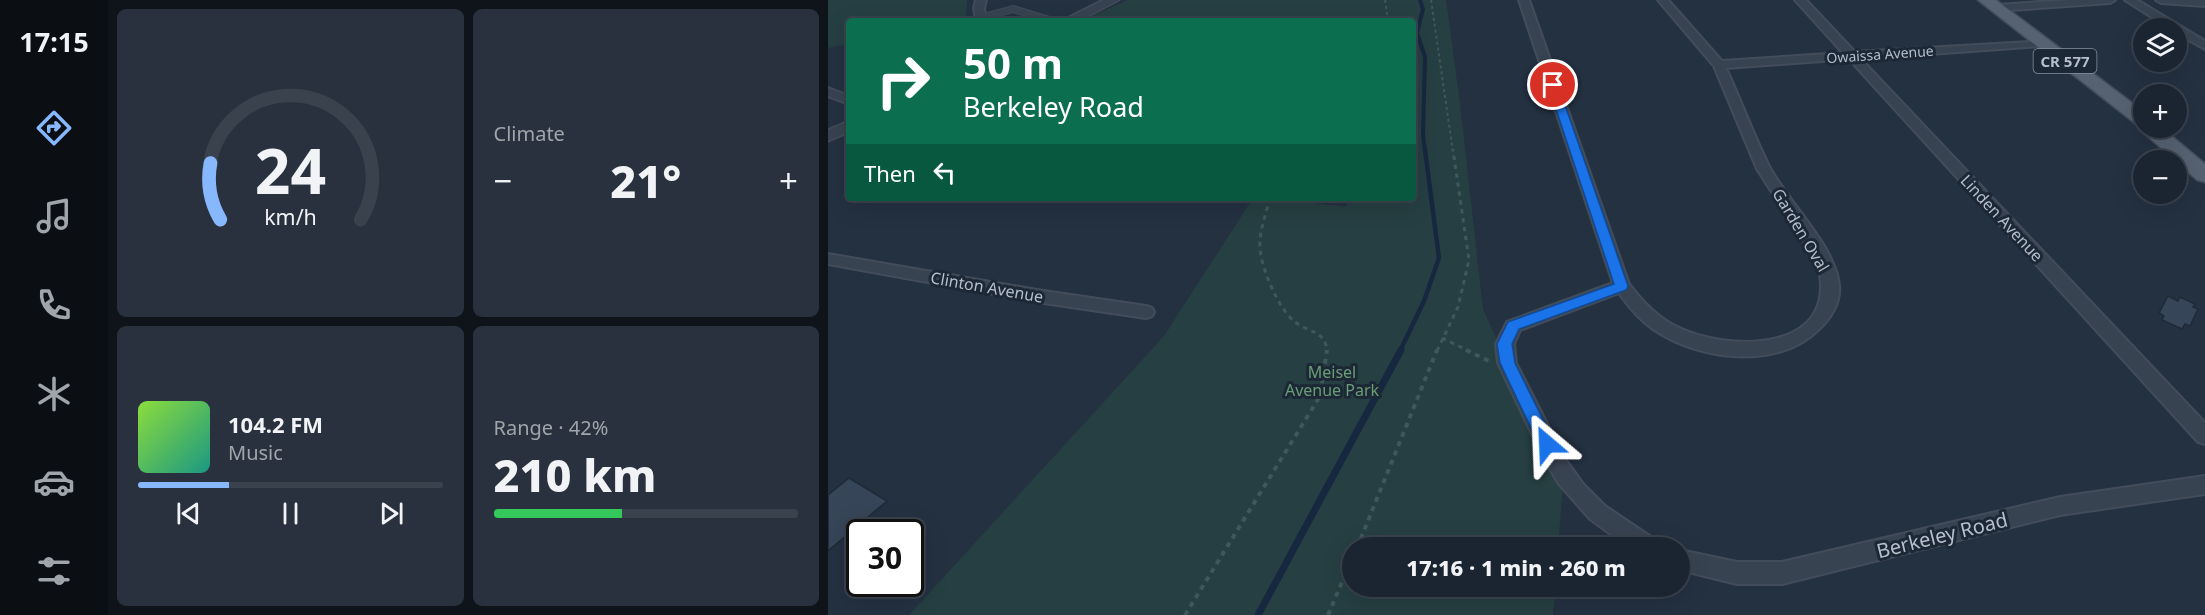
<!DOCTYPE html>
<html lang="en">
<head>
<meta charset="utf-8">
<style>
	body { margin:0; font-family:"Noto Sans",sans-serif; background:#28313d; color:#f1f3f6; height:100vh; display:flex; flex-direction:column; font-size:22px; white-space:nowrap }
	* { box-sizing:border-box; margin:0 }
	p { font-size:20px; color:#a0a5ab }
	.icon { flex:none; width:33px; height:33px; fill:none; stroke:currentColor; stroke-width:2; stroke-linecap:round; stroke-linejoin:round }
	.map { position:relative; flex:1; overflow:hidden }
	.panel { display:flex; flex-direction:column; gap:9px; padding:9px; background:#0f141b; width:720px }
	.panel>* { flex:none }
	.guide { position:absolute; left:18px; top:18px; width:570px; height:183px; border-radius:6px; box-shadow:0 6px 24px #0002,0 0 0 2px #39424d; background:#0b6e4f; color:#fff; overflow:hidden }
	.controls { position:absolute; left:1305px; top:18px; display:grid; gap:12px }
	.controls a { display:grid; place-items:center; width:54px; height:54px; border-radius:50%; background:#1b2531; box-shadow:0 6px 24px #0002,0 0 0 2px #39424d; font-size:30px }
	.speed { position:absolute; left:18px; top:519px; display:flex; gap:12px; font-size:30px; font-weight:700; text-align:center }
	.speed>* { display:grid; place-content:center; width:78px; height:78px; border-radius:50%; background:#1b2531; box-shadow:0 6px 24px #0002,0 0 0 2px #39424d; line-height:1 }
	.speed .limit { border:3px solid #111; border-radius:9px; background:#fff; color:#111 }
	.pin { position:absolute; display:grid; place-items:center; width:51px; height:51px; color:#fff; margin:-26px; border:3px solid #fff; border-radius:50%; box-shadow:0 2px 6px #0007 }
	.me { position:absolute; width:66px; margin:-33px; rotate:334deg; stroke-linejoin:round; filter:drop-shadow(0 0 4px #0008) }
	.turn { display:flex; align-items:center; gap:21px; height:126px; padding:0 18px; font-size:27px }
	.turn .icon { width:78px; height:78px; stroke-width:2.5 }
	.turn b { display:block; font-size:42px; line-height:51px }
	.then { display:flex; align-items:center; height:57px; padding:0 18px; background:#0003; gap:12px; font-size:22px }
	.big { font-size:45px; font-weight:800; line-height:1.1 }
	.panel .card { flex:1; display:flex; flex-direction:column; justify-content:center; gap:9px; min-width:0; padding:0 21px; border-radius:9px; background:#28313d }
	.panel .dial { align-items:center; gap:0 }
	.dial svg { height:156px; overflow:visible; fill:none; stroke:#39424d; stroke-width:7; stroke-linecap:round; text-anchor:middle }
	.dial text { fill:#f1f3f6; stroke:none }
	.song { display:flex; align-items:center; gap:18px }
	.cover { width:72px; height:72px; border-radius:9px; background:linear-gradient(135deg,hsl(90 70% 55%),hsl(170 70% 35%)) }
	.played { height:6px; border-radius:3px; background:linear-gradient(90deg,#87b7fd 30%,#39424d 30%) }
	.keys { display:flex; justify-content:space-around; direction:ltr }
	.heat { display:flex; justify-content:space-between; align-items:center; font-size:33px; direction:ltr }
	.charge { height:9px; border-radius:4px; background:linear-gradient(90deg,#34c759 42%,#39424d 0) }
	.panel .tiles { flex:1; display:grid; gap:9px; grid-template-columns:repeat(2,1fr) }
	.trip { position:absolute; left:514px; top:537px; width:348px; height:60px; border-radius:30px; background:#1b2531; box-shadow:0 6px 24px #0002,0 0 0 2px #39424d; font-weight:800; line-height:60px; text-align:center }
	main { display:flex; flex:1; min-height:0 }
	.dock { display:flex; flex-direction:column; width:108px; justify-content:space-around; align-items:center; background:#0b0f14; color:#a0a5ab }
	.dock .icon { width:42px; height:42px }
	.dock .on { color:#87b7fd }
	.dock b { font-size:27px; color:#f1f3f6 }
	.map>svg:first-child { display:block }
	.green { fill:#263f42 }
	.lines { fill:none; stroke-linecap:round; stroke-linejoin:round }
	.stream-far2 { stroke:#162840; stroke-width:4 }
	.stream-far1 { stroke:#162840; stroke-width:4.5 }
	.stream { stroke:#162840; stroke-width:7 }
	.building { fill:#364557; stroke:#1f2a38; stroke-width:1.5 }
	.service-casing { stroke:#424c5a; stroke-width:8 }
	.minor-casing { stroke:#424c5a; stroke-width:4 }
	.tertiary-casing { stroke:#424c5a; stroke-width:3 }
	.primary-casing { stroke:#424c5a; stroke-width:3 }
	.path-far2 { stroke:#3f585a; stroke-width:2; stroke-dasharray:3 3; stroke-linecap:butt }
	.path-far1 { stroke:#3f585a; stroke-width:3; stroke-dasharray:4.5 4.5; stroke-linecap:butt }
	.path { stroke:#3f585a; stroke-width:4; stroke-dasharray:5 5; stroke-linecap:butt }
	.service { stroke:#384351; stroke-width:6 }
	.minor { fill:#384351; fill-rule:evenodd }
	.tertiary { fill:#384351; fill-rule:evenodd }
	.primary { fill:#566271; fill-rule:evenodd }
	.route { fill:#1a73e8; stroke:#114b97; stroke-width:1.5 }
	.labels { text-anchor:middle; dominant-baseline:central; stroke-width:6; stroke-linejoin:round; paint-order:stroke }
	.far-street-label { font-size:14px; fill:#b5becb; stroke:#1d2836 }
	.shield { fill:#1d2836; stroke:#87919e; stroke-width:1.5 }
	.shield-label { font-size:15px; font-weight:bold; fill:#b5becb }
	.street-label { font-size:16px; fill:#b5becb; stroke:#1d2836 }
	.park-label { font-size:16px; fill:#6a9d75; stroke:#1d2836 }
	.near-street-label { font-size:20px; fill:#b5becb; stroke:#1d2836 }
</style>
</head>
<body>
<main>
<nav class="dock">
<b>17:15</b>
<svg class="icon on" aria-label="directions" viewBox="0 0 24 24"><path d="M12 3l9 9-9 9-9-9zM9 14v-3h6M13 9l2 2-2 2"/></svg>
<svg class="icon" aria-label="music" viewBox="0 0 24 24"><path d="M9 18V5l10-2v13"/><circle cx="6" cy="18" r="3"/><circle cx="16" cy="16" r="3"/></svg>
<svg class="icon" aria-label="phone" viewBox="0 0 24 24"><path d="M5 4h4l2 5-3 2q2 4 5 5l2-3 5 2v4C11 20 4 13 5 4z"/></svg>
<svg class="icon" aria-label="climate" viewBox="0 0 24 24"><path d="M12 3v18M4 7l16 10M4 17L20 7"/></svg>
<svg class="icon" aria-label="car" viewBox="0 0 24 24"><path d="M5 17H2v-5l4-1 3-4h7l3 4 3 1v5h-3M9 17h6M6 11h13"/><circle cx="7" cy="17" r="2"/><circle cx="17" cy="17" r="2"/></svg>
<svg class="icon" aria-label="filters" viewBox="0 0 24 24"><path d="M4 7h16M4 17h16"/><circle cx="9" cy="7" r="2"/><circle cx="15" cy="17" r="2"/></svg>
</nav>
<section class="panel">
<div class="tiles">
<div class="card dial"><svg viewBox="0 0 100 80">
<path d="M14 69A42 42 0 1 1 86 69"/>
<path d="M14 69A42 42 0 0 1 9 40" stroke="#87b7fd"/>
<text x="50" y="56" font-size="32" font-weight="700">24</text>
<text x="50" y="72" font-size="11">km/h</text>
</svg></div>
<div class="card"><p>Climate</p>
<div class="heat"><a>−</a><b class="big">21°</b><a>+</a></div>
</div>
<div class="card">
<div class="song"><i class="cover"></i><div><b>104.2 FM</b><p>Music</p></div></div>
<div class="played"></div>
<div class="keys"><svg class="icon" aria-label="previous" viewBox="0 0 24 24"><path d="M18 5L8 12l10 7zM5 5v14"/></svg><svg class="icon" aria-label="pause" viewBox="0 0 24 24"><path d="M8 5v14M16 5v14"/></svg><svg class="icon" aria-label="next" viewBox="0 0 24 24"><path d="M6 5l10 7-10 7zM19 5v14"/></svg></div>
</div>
<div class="card"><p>Range · 42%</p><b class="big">210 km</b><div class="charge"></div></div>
</div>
</section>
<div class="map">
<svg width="1377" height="615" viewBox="0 0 1377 615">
	<rect width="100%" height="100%" fill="#243141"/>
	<g class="green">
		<path d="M0 0H139L138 18 125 21H21V44L0 48Z"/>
		<path d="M299 0H618L632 103 655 309 735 485 730 547 525 548V586L727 587 725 615H81L336 336 425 198H448L518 207 521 198H585V21H254Z"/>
	</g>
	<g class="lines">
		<path class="stream-far2" d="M592 0 595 9 589 33 597 57 595 134 597 152"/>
		<path class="stream-far1" d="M572 351 596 301 611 258 597 150"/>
		<path class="stream" d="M430 615 573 350"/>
	</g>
	<g class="building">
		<path d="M1340 296 1350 301 1352 297 1367 304 1365 307 1370 309 1362 326 1357 324 1354 329 1334 320 1336 316 1331 313Z"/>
		<path d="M21 478 59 501 0 551V495Z"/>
	</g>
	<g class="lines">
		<defs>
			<path id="service" d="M152 18 185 9 225 21"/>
			<g id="minor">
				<path d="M148 0H158L156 8 158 21H148L146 8Z"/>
				<path d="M691 0H701L801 284C813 300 827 315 845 325 900 354 1016 353 989 262L929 169 886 66 830 0H840L894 61 1015 53 967 0H978L1027 52 1217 41V45L1213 46 1033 59 1377 423V444L1370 442 1021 59 898 68C913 101 926 136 942 168 961 203 1007 246 1011 285 1013 302 1003 318 991 329 950 371 870 360 825 329 812 320 801 307 791 293L692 330 686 344 688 363 737 459 755 484 777 506 829 541 832 548 800 547 762 519 731 484 716 459 670 363 668 344 679 322 785 283Z"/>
				<path d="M1240 0H1287L1282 3 1169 11 1164 8 1169 5Z"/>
				<path d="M1297 0H1309L1377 41V49L1348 33V28H1341Z"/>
				<path d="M1328 0H1377V6L1333 3Z"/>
				<path d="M0 88 21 96V104L0 96Z"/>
				<path d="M0 254 209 290 318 306 324 308 326 312 324 316 318 318 209 302 0 264Z"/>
				<path d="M1377 476V494L1232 515 954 584H909L852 570V550L909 562H954L1232 497Z"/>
			</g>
			<g id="tertiary">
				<path d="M275 0H291L251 21H233Z"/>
				<path d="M21 121V132L0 141V130Z"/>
			</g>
			<path id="primary" d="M1150 0H1168L1316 112V128H1334L1377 164V182L1369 180 1315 132 1312 127Z"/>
		</defs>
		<use href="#service" class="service-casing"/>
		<use href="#minor" class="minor-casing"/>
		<use href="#tertiary" class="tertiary-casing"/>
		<use href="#primary" class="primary-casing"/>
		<g class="path-far2">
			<path d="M557 0 560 21"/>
			<path d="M603 0 625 152"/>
		</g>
		<g class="path-far1">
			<path d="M442 198C438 214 431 231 432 248 433 268 451 310 467 322 481 333 497 330 499 351"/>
			<path d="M614 338 641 351"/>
			<path d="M609 351 630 307 641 260 625 150"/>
		</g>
		<g class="path">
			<path d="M638 350 661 361"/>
			<path d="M529 548 609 350"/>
			<path d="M357 615 492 396 499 350"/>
			<path d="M500 615 525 556"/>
		</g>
		<use href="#service" class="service"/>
		<use href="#minor" class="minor"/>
		<use href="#tertiary" class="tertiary"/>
		<use href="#primary" class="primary"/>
	</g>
	<path class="route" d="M725 82 730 85 800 286 798 290 691 329 684 344 687 363 727 444 725 449 719 450 713 449 672 363 669 344 680 322 786 284 720 85Z"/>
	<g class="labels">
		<g class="far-street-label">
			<text transform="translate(1052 54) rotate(-4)">Owaissa Avenue</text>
		</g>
		<rect class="shield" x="1205.5" y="49" width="63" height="24" rx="4.5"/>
		<g class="shield-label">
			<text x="1237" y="61">CR 577</text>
		</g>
		<g class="street-label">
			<text transform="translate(1174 218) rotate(47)">Linden Avenue</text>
			<text transform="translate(973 230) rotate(59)">Garden Oval</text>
			<text transform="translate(159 287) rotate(10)">Clinton Avenue</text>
		</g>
		<g class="park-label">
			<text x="504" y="372">Meisel<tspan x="504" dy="18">Avenue Park</tspan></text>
		</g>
		<g class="near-street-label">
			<text transform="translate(1114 535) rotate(-14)">Berkeley Road</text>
		</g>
	</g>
</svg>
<div class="controls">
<a><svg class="icon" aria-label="layers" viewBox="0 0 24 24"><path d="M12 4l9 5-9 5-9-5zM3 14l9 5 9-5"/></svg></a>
<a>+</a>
<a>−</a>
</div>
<div class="speed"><div class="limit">30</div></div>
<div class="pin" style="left:725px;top:85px;background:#d93025"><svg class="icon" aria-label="arrive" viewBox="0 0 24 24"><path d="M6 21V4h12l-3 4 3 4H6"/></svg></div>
<svg class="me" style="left:719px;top:444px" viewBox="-20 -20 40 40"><path d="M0-17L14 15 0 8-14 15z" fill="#1a73e8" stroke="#fff" stroke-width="4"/></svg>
<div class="trip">17:16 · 1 min · 260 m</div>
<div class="guide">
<div class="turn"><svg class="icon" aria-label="right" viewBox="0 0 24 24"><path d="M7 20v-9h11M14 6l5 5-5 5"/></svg><div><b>50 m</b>Berkeley Road</div></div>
<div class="then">Then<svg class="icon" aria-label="left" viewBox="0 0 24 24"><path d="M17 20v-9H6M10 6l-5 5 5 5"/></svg></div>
</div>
</div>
</main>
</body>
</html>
